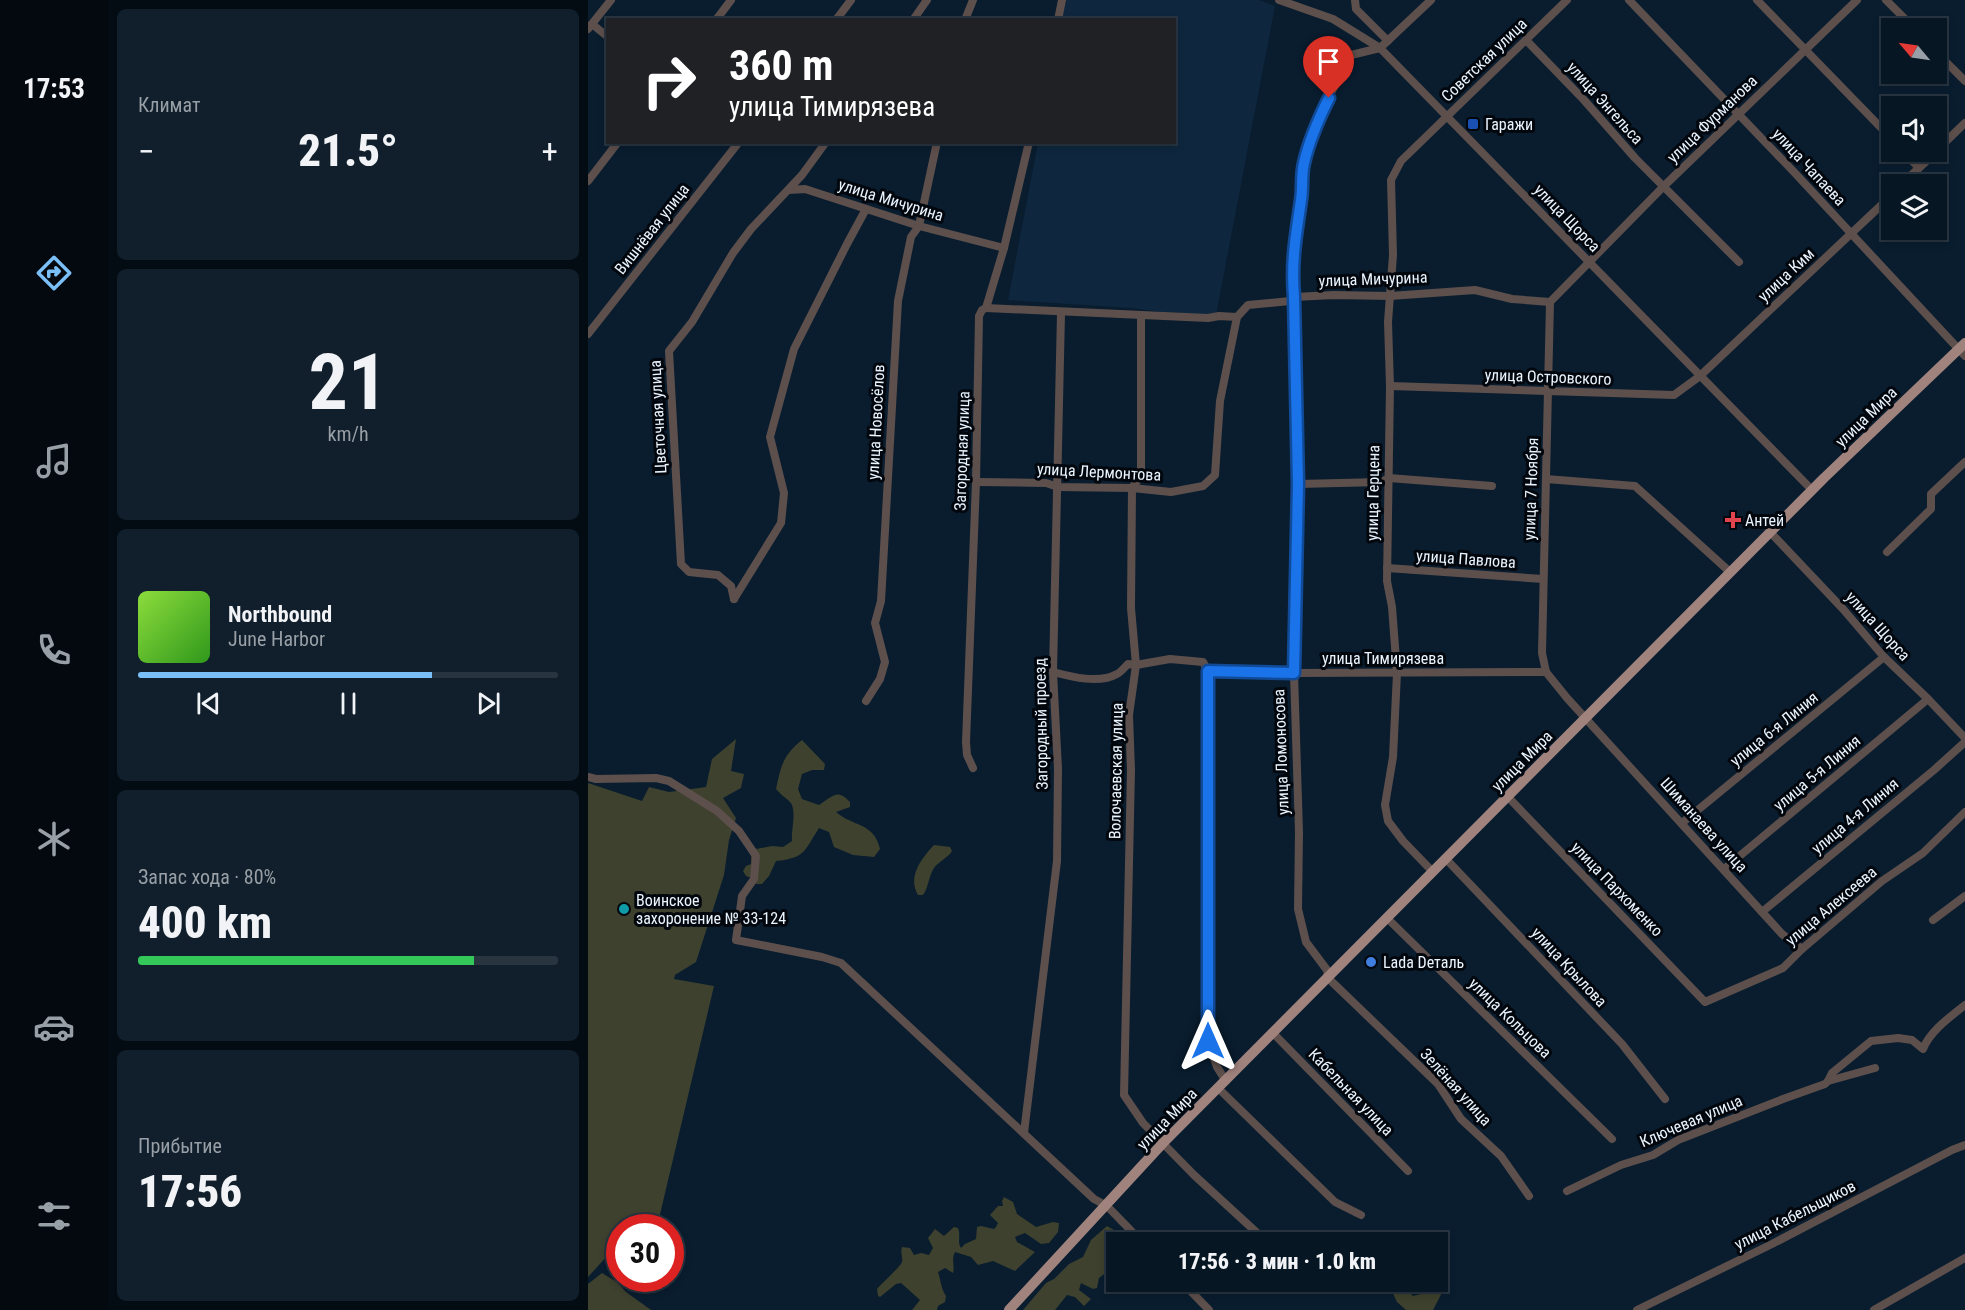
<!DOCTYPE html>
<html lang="ru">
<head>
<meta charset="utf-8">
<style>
	body { margin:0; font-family:"Roboto Condensed",sans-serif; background:#101f2b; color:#f1f3f6; height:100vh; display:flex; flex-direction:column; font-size:22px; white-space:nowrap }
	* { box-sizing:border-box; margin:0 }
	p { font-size:20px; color:#989fa6 }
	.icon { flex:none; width:33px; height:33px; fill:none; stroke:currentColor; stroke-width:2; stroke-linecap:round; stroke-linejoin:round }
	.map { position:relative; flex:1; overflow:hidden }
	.sheet { display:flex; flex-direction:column; gap:9px; padding:9px; background:#040c13; width:480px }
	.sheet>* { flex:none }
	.hud { position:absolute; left:18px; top:18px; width:570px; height:126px; border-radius:0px; box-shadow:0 3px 9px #0003,0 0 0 2px #283541; background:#202124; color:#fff; overflow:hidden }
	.needle { width:39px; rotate:299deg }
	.fabs { position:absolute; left:1293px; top:18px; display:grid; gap:12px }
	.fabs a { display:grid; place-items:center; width:66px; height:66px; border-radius:0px; background:#071623; box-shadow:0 3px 9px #0003,0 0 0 2px #283541; font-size:30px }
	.speed { position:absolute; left:18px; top:1214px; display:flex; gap:12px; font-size:30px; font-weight:700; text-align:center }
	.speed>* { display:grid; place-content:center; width:78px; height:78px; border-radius:50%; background:#071623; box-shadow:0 3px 9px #0003,0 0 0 2px #283541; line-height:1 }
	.speed .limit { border:9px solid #d22; background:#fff; color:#111 }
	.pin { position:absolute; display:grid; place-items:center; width:51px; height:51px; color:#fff; margin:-62px -26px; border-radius:50% 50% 50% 0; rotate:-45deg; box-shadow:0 0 6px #0007 }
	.pin .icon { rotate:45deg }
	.me { position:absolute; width:66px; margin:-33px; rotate:0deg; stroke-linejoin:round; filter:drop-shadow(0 0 4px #0008) }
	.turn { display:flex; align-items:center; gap:21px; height:126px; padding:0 24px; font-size:27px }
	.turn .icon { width:78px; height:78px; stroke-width:2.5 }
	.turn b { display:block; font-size:42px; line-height:51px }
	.big { font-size:45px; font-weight:800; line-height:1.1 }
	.sheet .tile { flex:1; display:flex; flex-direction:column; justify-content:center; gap:9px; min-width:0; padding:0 21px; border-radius:9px; background:#101f2b }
	.sheet .dial { align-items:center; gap:0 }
	.dial b { font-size:78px; line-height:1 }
	.song { display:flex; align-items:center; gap:18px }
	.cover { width:72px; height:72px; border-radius:9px; background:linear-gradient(135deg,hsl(90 70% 55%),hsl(110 70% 35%)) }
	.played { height:6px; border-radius:3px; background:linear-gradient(90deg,#7abff8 70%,#283541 70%) }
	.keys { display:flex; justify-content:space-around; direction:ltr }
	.heat { display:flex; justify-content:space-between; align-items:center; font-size:33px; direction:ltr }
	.charge { height:9px; border-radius:4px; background:linear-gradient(90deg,#34c759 80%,#283541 0) }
	.trip { position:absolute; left:518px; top:1232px; width:342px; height:60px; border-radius:0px; background:#071623; box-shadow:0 3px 9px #0003,0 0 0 2px #283541; font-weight:800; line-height:60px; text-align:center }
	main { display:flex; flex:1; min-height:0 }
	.tab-bar { display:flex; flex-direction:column; width:108px; justify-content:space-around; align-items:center; background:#03090e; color:#989fa6 }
	.tab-bar .icon { width:42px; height:42px }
	.tab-bar .selected { color:#7abff8 }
	.tab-bar b { font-size:27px; color:#f1f3f6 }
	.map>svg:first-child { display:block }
	.built { fill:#0e273e }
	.green { fill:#3d412d }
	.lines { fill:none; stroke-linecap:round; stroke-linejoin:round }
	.minor { stroke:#5d4f4c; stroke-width:8 }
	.major { stroke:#a0837d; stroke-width:10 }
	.route-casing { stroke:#114b97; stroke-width:15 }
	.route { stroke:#1a73e8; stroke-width:10 }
	.transit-dot { fill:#1a4fb4; stroke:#02070e; stroke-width:2 }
	.health-dot { fill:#e0444e; stroke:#02070e; stroke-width:2 }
	.culture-dot { fill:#0f9aa8; stroke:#02070e; stroke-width:2 }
	.shop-dot { fill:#3f7fe0; stroke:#02070e; stroke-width:2 }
	.labels { text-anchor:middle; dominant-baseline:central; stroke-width:6; stroke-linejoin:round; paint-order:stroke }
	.street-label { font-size:16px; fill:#ebf5ff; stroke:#02070e }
	.poi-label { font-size:16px; fill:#ebf5ff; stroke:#02070e; text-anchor:start }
</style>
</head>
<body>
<main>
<nav class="tab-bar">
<b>17:53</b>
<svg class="icon selected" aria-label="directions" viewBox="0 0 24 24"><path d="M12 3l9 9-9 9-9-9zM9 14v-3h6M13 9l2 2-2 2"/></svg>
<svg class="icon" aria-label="music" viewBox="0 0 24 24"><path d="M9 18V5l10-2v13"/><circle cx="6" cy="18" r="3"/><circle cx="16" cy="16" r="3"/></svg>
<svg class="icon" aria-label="phone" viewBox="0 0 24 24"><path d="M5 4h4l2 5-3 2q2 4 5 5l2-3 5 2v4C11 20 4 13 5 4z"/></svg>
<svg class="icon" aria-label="climate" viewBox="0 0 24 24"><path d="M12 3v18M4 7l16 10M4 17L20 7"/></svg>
<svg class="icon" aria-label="car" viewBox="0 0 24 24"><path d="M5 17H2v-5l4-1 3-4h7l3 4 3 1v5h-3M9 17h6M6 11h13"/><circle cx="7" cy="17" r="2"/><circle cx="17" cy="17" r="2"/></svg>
<svg class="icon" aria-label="filters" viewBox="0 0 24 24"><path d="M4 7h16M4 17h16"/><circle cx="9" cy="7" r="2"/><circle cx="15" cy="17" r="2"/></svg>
</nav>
<section class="sheet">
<div class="tile"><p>Климат</p>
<div class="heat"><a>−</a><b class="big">21.5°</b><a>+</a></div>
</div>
<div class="tile dial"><b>21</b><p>km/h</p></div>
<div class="tile">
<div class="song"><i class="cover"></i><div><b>Northbound</b><p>June Harbor</p></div></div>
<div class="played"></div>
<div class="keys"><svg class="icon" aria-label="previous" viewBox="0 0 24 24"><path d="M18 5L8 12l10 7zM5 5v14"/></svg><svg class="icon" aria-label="pause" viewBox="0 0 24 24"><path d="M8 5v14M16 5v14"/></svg><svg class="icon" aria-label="next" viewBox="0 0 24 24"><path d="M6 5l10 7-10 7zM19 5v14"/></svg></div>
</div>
<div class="tile"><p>Запас хода · 80%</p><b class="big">400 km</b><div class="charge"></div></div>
<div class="tile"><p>Прибытие</p><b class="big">17:56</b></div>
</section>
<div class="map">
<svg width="1377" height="1310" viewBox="0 0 1377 1310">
	<rect width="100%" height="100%" fill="#091d2f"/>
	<path class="built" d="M478 0H671L687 6 628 315 574 312 543 308 420 300 450 143 586 142V20L474 19Z"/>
	<g class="green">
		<path d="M148 739 143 771 156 774 153 788 135 798 148 818 141 840 136 875 108 962 87 975 86 979 126 986 69 1227H32L31 1263 21 1254 0 1277V783L54 801 61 787 81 792 118 787 124 759Z"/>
		<path d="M214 740 237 764 236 770H224L214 774 210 789 214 799 231 805C245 796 249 788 262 802V807L248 812C265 827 286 822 292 849L286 857 265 855 246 847 241 832 231 828C216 851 218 858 188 861L181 876 174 884H168L166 879 158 876 155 871 158 866 163 864V848L168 849 184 846 195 847 204 841C203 831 209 809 202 802 197 797 193 795 188 789 193 766 195 755 214 740Z"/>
		<path d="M346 845 362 847 364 851C360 858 351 861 346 868 340 877 341 887 335 895H330C319 876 334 858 346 845Z"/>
		<path d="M416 1197 425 1202 429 1214 448 1227 465 1222 471 1223 470 1232 461 1243 453 1244 437 1233 427 1237 429 1242 447 1252 427 1271 405 1261 390 1265 383 1257 367 1252C363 1259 367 1265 365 1273L357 1268 350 1272C353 1281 353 1289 358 1296L357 1302 350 1306 349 1310H324L332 1300 313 1283 308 1284 292 1297 290 1296 289 1289C294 1283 312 1267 314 1262 315 1257 312 1253 314 1247L322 1248 326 1255 333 1253 341 1255 345 1248 340 1238 347 1229 356 1236 366 1227 370 1228C373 1235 369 1242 373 1248L377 1244 388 1239 389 1227 393 1226 406 1229 408 1227 410 1223 402 1215 410 1206H415L414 1201Z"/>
		<path d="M519 1226 537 1236 540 1242H528V1252H523L527 1263 520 1271 511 1278 509 1288 505 1289 493 1283 491 1290 503 1299 496 1306 487 1297 479 1295 467 1310H435L458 1283 466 1279 481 1264 495 1257 503 1240Z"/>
		<path d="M14 1273 29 1282 38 1292 63 1310H0V1284Z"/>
		<path d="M799 1281H809L825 1296 833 1294 834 1286 836 1284 851 1289 859 1283 845 1310H818L809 1302Z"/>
	</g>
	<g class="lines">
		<g class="minor">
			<path d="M691 0 745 19 792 48 1224 490"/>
			<path d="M767 0 768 9 800 41"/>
			<path d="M843 0 792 48 763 55 733 112 716 164 713 199 707 233 704 272 706 297 710 484 706 673 711 832 710 909 718 942 739 970 740 978 850 1084 873 1119 913 1156 941 1196"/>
			<path d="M1041 0 1206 172 1377 356"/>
			<path d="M1169 0 1304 139"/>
			<path d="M1298 0 1326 28"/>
			<path d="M128 20 143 0"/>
			<path d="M248 20 263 0"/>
			<path d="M325 20 339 0"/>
			<path d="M377 20 385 0"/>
			<path d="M470 20 474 0"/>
			<path d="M4 24 20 37"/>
			<path d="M0 29 23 0"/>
			<path d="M938 40 996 100 1047 158 1151 262"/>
			<path d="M1348 52 1377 81"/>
			<path d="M1348 151 1377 123"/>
			<path d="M1316 152 1331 168"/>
			<path d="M0 181 30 142"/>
			<path d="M1314 184 1348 152"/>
			<path d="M201 190 217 189 331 226 416 248"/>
			<path d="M398 308 620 318 631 316 649 317 660 305 702 301 706 297 746 295 802 296 887 290 924 299 962 302"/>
			<path d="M553 316V476L544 488 543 608 548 665 541 715 543 770 536 1095 555 1123 606 1175 679 1242"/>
			<path d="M0 334 151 142"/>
			<path d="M802 386 1086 395 1112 376 1304 195"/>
			<path d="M958 479 1047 486 1142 572"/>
			<path d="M388 482 458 483 470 487 544 488 583 492 615 486 627 475 632 401 649 317"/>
			<path d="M710 484 793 482 801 478 904 486"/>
			<path d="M1182 532 1255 609 1296 657 1340 699 1377 738"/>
			<path d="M1299 552 1343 509V494L1377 462"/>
			<path d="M799 568 955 579"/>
			<path d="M146 599 143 586 130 575 101 572 93 564 81 351 104 322 145 253 163 229 214 175 238 142"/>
			<path d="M146 599 193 523 196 493 182 437 206 349 259 244 278 209"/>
			<path d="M620 671V1041L629 1067 638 1081"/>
			<path d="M465 672C484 677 511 684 529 674 533 672 537 667 540 664L548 665 582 659 615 662 620 671 706 673 958 672"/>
			<path d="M278 701 292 679 297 662 287 623 293 601 310 301 323 237 331 226 349 142"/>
			<path d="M385 768 379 755 378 742 388 482 391 316 394 310 398 308 416 248 441 142"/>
			<path d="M0 777 8 779 68 778 81 781 129 811 151 831 168 856 166 879 154 896 148 940 234 957 253 963 506 1199 519 1206 554 1242"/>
			<path d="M920 797 1117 1002 1195 968 1214 949 1294 881 1335 853 1377 812"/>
			<path d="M1094 823 1296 657"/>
			<path d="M858 859 1034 1044 1077 1099"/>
			<path d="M1136 869 1340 699"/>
			<path d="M845 872 815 841 800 821 797 805 805 757 809 673 804 607 799 581 802 386 800 322 805 255 803 180 813 161 979 0"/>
			<path d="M1174 912 1346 770 1377 742"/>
			<path d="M799 918 1024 1139"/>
			<path d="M1345 920 1377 896"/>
			<path d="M1214 949 1194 934 979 698 958 672 954 653 962 302 1076 186 1269 0"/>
			<path d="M685 1033 820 1171"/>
			<path d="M1240 1081 1244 1073 1283 1041 1310 1038 1324 1040 1335 1049C1342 1031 1362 1017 1377 1005"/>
			<path d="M630 1088 747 1202 773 1215"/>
			<path d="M436 1133 469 861 470 769 465 672 473 313"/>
			<path d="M979 1191 1033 1165 1065 1155 1090 1140 1195 1099 1237 1084 1240 1081 1287 1068"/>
			<path d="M593 1281 621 1310"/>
			<path d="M1049 1310 1184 1244 1364 1150 1377 1145"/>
			<path d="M1286 1310 1377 1258"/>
		</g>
		<path class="major" d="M421 1310 575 1143 1236 478 1377 343"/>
	</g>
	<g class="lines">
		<defs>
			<path id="route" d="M620 1041V671L706 673 710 484 706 297C703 260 708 236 713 200 715 188 713 175 716 163 721 141 731 118 741 98"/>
		</defs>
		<use href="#route" class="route-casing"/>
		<use href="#route" class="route"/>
	</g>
	<rect class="transit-dot" x="879" y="118" width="12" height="12" rx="3"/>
	<path class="health-dot" d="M1142 511h6v6h6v6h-6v6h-6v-6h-6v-6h6z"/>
	<circle class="culture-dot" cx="36" cy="909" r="6"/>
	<circle class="shop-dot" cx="783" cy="962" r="6"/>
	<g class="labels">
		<g class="street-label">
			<text transform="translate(896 60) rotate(-44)">Советская улица</text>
			<text transform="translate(1017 103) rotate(48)">улица Энгельса</text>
			<text transform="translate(1124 119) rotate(-44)">улица Фурманова</text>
			<text transform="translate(1221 167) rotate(47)">улица Чапаева</text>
			<text transform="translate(303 200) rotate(17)">улица Мичурина</text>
			<text transform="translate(979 218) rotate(46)">улица Щорса</text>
			<text transform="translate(64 229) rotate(-52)">Вишнёвая улица</text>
			<text transform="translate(1198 275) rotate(-43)">улица Ким</text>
			<text transform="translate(785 279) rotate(-2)">улица Мичурина</text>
			<text transform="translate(960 377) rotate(2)">улица Островского</text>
			<text transform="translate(70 417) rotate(-93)">Цветочная улица</text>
			<text transform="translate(1278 417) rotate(-44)">улица Мира</text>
			<text transform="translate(288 422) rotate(-87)">улица Новосёлов</text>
			<text transform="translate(374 451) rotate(-88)">Загородная улица</text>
			<text transform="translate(511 472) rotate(3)">улица Лермонтова</text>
			<text transform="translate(943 489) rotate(-88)">улица 7 Ноября</text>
			<text transform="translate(785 493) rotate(-89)">улица Герцена</text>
			<text transform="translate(878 559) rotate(4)">улица Павлова</text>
			<text transform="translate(1290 626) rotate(48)">улица Щорса</text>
			<text x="795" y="658">улица Тимирязева</text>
			<text transform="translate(453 724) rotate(-91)">Загородный проезд</text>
			<text transform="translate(1186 729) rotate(-39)">улица 6-я Линия</text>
			<text transform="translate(693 752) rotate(-92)">улица Ломоносова</text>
			<text transform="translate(934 761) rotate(-45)">улица Мира</text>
			<text transform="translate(528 771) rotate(-89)">Волочаевская улица</text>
			<text transform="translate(1229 773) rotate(-40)">улица 5-я Линия</text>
			<text transform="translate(1267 816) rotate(-40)">улица 4-я Линия</text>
			<text transform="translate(1116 825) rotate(48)">Шиманаева улица</text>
			<text transform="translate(1029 889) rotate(46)">улица Пархоменко</text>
			<text transform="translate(1243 906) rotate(-40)">улица Алексеева</text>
			<text transform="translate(981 967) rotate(47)">улица Крылова</text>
			<text transform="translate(922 1018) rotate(44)">улица Кольцова</text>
			<text transform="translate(868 1087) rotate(48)">Зелёная улица</text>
			<text transform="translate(763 1092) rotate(46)">Кабельная улица</text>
			<text transform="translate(579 1119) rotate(-46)">улица Мира</text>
			<text transform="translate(1103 1121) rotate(-23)">Ключевая улица</text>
			<text transform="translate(1207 1215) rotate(-27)">улица Кабельщиков</text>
		</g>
		<g class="poi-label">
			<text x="897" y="124">Гаражи</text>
			<text x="1157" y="520">Антей</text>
			<text x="48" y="900">Воинское<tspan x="48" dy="18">захоронение № 33-124</tspan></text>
			<text x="795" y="962">Lada Dеталь</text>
		</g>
	</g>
</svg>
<div class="fabs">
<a><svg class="needle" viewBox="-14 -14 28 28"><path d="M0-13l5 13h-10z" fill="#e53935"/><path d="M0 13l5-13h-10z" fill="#989fa6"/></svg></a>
<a><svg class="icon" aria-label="sound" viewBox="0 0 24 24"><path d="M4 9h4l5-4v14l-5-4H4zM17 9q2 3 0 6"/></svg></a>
<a><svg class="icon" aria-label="layers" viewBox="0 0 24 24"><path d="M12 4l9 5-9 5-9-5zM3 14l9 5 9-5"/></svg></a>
</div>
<div class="speed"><div class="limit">30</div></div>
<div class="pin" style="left:741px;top:98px;background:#d93025"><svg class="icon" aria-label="arrive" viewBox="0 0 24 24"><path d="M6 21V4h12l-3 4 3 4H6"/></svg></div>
<svg class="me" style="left:620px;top:1041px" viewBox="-20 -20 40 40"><path d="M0-17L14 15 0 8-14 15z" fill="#1a73e8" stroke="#fff" stroke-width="4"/></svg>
<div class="trip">17:56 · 3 мин · 1.0 km</div>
<div class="hud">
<div class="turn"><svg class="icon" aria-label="right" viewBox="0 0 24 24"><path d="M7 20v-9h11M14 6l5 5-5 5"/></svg><div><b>360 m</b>улица Тимирязева</div></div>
</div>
</div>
</main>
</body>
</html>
